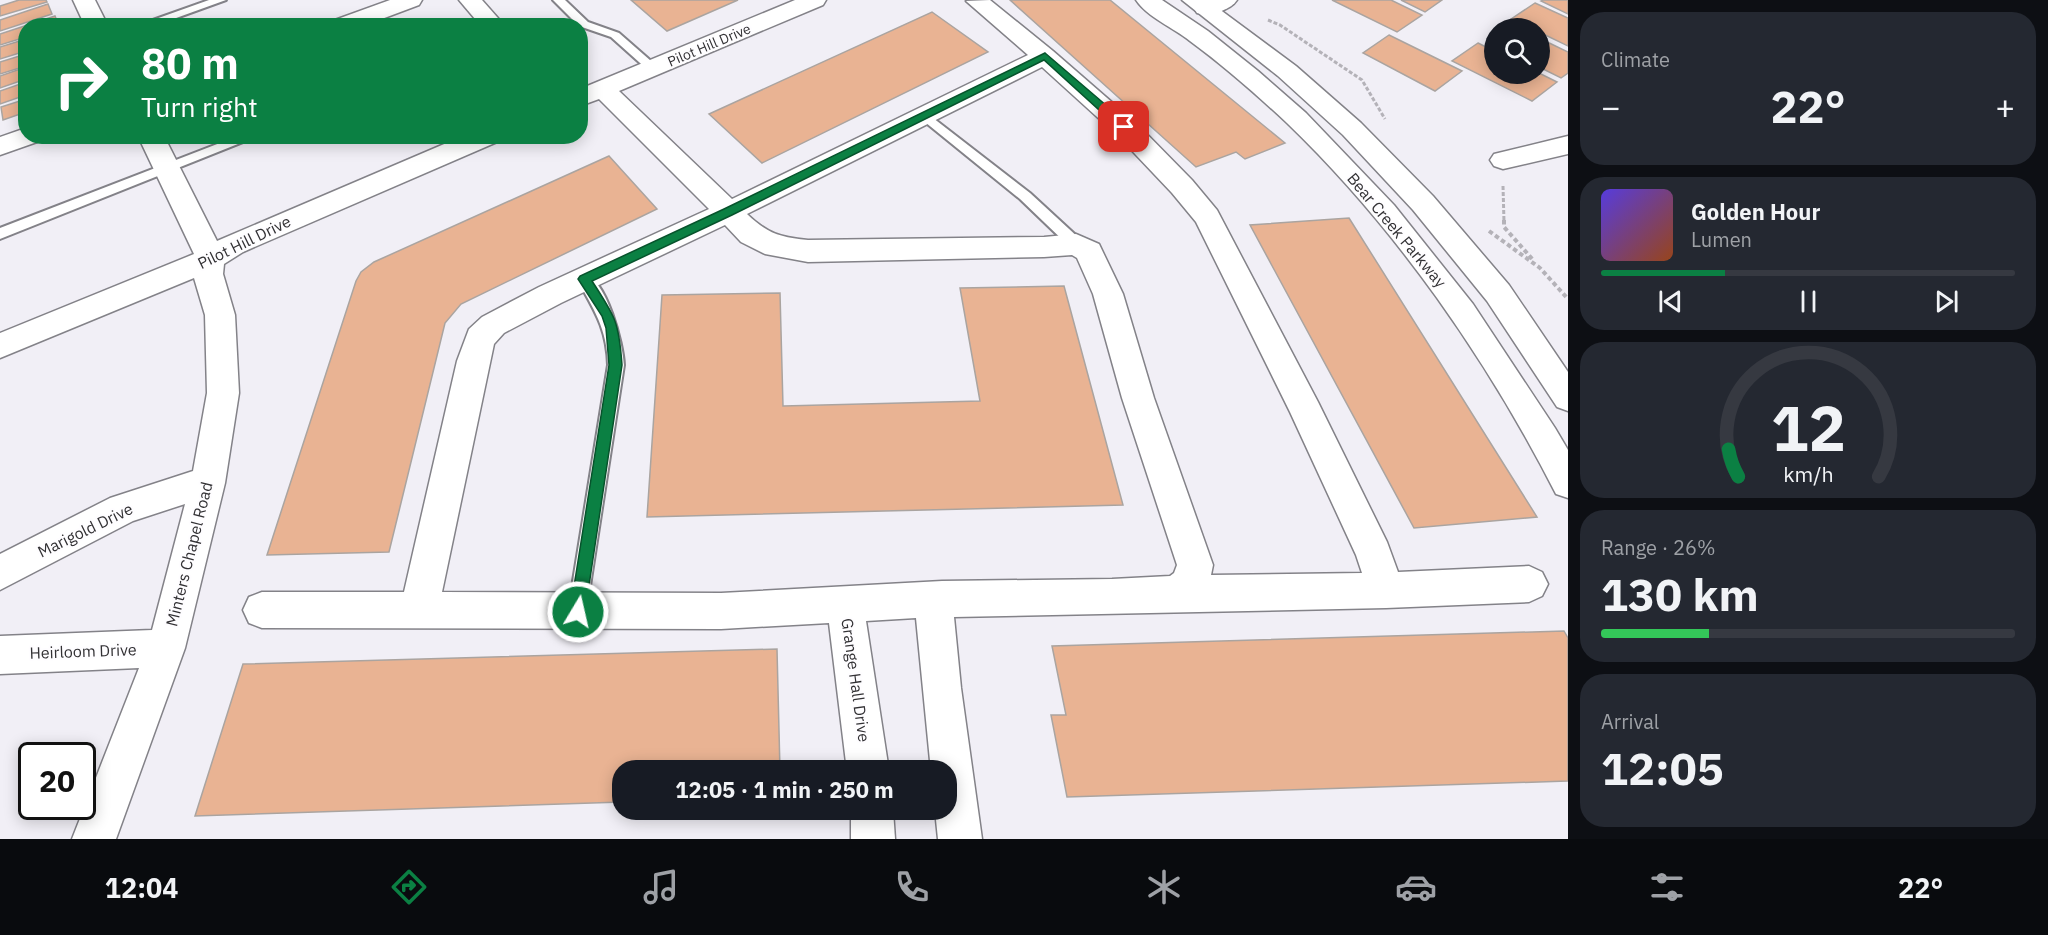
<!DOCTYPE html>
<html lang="en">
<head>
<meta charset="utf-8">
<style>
	body { margin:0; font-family:"IBM Plex Sans",sans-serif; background:#242831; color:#f1f3f6; height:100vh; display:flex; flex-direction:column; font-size:22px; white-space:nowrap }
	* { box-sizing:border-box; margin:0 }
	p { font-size:20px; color:#9ea1a6 }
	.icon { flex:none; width:33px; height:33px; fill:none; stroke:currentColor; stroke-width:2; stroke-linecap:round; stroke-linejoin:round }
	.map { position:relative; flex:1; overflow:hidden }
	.drawer { display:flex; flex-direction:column; gap:12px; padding:12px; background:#0d0f14; width:480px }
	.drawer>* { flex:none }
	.guide { position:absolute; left:18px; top:18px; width:570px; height:126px; border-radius:24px; box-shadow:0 3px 15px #0003; background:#0b8043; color:#fff; overflow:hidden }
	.tools { position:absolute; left:1484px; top:18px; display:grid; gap:12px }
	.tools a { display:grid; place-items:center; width:66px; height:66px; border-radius:50%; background:#171b24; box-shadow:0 3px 15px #0003; font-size:30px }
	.speed { position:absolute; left:18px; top:742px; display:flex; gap:12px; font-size:30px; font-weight:700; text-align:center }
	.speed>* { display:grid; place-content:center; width:78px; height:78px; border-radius:50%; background:#171b24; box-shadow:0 3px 15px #0003; line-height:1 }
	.speed .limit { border:3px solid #111; border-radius:9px; background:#fff; color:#111 }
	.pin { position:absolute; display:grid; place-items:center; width:51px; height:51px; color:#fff; margin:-26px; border-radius:12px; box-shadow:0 3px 9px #0006 }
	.me { position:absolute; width:66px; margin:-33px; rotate:9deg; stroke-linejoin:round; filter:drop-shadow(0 0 4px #0008) }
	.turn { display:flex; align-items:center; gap:21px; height:126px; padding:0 24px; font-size:27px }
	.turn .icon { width:78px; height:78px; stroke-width:2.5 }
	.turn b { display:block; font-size:42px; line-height:51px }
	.big { font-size:45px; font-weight:700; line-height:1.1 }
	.drawer .widget { flex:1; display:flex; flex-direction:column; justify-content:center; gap:9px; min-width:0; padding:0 21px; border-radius:24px; background:#242831 }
	.drawer .dial { align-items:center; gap:0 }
	.dial svg { height:156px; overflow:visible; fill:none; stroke:#363941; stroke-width:7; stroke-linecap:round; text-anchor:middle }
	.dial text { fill:#f1f3f6; stroke:none }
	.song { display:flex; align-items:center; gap:18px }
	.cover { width:72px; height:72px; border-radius:9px; background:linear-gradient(135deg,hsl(250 70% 55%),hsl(20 70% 35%)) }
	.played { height:6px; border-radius:3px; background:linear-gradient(90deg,#0b8043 30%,#363941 30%) }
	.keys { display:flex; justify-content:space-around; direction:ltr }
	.heat { display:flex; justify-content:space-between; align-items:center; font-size:33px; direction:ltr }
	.charge { height:9px; border-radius:4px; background:linear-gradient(90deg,#34c759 26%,#363941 0) }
	.trip { position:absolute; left:612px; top:760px; width:345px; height:60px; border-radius:24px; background:#171b24; box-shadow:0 3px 15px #0003; font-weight:700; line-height:60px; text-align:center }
	.dock { display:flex; height:96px; justify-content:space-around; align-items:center; background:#090b0e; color:#9ea1a6 }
	.dock .icon { width:42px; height:42px }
	.dock .current { color:#0b8043 }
	.dock b { font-size:27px; color:#f1f3f6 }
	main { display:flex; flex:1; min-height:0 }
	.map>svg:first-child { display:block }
	.building { fill:#e9b393; stroke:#aaa4a0; stroke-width:1.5 }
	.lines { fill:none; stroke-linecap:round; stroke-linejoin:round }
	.lane-casing { stroke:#838288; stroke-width:4 }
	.street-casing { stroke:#838288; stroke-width:3 }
	.secondary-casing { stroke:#838288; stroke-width:3 }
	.path-far1 { stroke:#b4b2b8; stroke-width:3; stroke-dasharray:4 2; stroke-linecap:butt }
	.path { stroke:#b4b2b8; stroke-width:4; stroke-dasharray:4.5 3; stroke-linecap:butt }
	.lane { fill:#fff; fill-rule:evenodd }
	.street { fill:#fff; fill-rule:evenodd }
	.secondary { fill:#fff; fill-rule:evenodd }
	.route { fill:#0b8043; stroke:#07532c; stroke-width:1.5 }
	.labels { text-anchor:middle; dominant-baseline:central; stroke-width:4.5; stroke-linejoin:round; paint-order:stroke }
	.far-street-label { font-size:14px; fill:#323134; stroke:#fefdff }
	.street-label { font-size:16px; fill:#323134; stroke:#fefdff }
</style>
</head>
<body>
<main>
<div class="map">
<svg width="1568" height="839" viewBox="0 0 1568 839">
	<rect width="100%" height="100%" fill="#f1eff6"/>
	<g class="building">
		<path d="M19 0H46L47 2 0 16V6Z"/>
		<path d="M631 0H738L667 31Z"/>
		<path d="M1010 0H1110L1285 143 1245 159 1236 152 1196 167Z"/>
		<path d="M1332 0H1391L1422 15 1397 32Z"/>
		<path d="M1401 0H1442L1425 12Z"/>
		<path d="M1543 0H1568V14L1541 1Z"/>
		<path d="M1535 3 1568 18V46L1539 32V28H1531L1511 19Z"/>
		<path d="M48 4 52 14 0 31V20Z"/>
		<path d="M932 12 988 52 762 163 709 114Z"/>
		<path d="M55 16 59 26H26V37L0 45V34Z"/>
		<path d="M1389 35 1462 71 1435 91 1363 53Z"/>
		<path d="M1539 38 1568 52V73L1561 78 1539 67Z"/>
		<path d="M26 39V51L0 59V47Z"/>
		<path d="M1478 43 1494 51V74L1539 73 1557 82 1532 101 1452 61Z"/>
		<path d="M26 54V66L0 74V62Z"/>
		<path d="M26 67V79L0 88V76Z"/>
		<path d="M26 82V95L0 104V91Z"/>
		<path d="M26 99V112L3 120 1 107Z"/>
		<path d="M609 156 657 209 461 304 445 323 389 552 267 555 356 281 361 272 374 262Z"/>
		<path d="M1349 218 1537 517 1414 528 1250 225Z"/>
		<path d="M1064 286 1123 505 647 517 662 295 780 293 783 406 980 401 960 288Z"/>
		<path d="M1564 631 1568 638V781L1067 797 1051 715H1066L1052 646Z"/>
		<path d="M777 649 780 771H622V802L195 816 243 664Z"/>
	</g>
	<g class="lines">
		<defs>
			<g id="lane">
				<path d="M209 0H226L154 26H136Z"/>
				<path d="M553 0H565L588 22 619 33 659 68 657 71H649L611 37 579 26Z"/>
				<path d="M924 111 1030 193 1081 240 1083 244 1081 248H1071L1020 199 920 118 918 115Z"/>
				<path d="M238 136H258L0 239V228Z"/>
				<path d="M584 273C607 281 623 343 624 365L586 612 584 618 577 621 570 618 568 612 608 365C607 328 594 310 577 279L579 275Z"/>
			</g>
			<g id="street">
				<path d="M73 0H95L108 26H85Z"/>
				<path d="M390 0H422L419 5 363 26H329L332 21Z"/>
				<path d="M459 0H482L505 26H481Z"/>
				<path d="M795 0H826L823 5 619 91 732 199 1028 55 966 1 990 0 1053 51 1137 124 1192 180 1217 210 1318 402 1387 542 1398 572 1529 566 1542 572 1548 584 1542 596 1529 602 1386 608 954 617 961 688 982 839H938L935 810H946V771H931L916 618 866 621 889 771H847L829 623 721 629 262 628 249 623 243 610 249 597 262 592H404L457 361 469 329 482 317 539 287 709 209 599 99 580 106V89ZM1042 67 1118 136 1172 193 1196 222 1290 412 1356 555 1362 573 1211 575 1213 565 1154 398 1123 294 1099 244 1076 234 1044 237 808 240C780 237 768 234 747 214ZM725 225 741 242 765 254 808 262 1044 257 1072 255 1077 258 1093 294 1122 398 1177 565 1174 573 1170 576 1112 579 942 581 721 593 442 592 494 344 504 333 561 303Z"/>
				<path d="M1205 0H1237C1230 11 1209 16 1197 13L1194 8 1197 3Z"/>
				<path d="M26 128V136H41L37 142 0 155V137Z"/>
				<path d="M138 136H164L217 241 463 136H501L497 142 243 252 224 264 223 274 235 315 239 393 225 483 185 648 116 839H72L139 668 0 674V636L152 630 185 504 133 521 0 590V554L110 498 193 471 207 393 205 315 194 278 0 358V333L194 254Z"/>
				<path d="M1568 136V154L1503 169 1494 166 1490 160 1494 154Z"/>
				<path d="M851 810H893L895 839H851Z"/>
			</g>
			<g id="secondary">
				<path d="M1136 0H1162L1208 31 1258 71 1306 113 1394 205 1473 304 1555 428 1568 450V498L1556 494C1487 359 1396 228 1287 123 1256 94 1224 66 1190 41 1174 28 1147 17 1136 0Z"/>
				<path d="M1182 0H1207L1296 66 1361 123 1433 196 1509 285 1568 372V411L1557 407 1487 301 1413 210 1343 135 1278 76Z"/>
			</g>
		</defs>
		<use href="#lane" class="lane-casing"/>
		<use href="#street" class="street-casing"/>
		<use href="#secondary" class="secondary-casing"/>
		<g class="path-far1">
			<path d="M1268 20 1280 25 1362 80 1385 119"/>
			<path d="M1503 186 1504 222"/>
		</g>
		<g class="path">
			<path d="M1504 220V227L1534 261"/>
			<path d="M1489 231 1540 268 1568 299"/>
		</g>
		<use href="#lane" class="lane"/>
		<use href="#street" class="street"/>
		<use href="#secondary" class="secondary"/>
	</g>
	<path class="route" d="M1045 53 1128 124V129H1120L1044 60 732 215 592 281C615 316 619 322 622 365L585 612 583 617 578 619 572 617 570 612 609 365 606 328 602 316 578 279 580 276 724 209Z"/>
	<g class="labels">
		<g class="far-street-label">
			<text transform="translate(709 45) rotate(-23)">Pilot Hill Drive</text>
		</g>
		<g class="street-label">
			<text transform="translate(1397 230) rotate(50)">Bear Creek Parkway</text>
			<text transform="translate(244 242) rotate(-26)">Pilot Hill Drive</text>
			<text transform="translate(85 530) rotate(-26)">Marigold Drive</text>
			<text transform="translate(189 554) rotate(-76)">Minters Chapel Road</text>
			<text transform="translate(83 651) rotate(-2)">Heirloom Drive</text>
			<text transform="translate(856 680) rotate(82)">Grange Hall Drive</text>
		</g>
	</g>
</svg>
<div class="tools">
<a><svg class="icon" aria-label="search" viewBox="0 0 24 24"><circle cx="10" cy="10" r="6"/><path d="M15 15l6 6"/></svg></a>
</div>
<div class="speed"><div class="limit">20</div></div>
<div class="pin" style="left:1124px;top:127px;background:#d93025"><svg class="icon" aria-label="arrive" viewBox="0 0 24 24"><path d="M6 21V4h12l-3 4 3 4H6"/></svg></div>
<svg class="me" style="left:578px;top:612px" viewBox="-20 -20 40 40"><circle r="17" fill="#0b8043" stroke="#fff" stroke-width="3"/><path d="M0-11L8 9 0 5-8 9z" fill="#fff"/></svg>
<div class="trip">12:05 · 1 min · 250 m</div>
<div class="guide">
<div class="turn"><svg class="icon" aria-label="right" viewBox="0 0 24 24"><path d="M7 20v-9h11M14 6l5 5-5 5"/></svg><div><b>80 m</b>Turn right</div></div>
</div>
</div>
<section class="drawer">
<div class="widget"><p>Climate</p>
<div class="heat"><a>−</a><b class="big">22°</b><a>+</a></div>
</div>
<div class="widget">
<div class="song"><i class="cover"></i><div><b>Golden Hour</b><p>Lumen</p></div></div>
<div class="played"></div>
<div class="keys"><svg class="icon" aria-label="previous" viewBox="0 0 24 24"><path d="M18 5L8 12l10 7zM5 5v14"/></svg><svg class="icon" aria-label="pause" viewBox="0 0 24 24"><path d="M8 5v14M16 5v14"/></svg><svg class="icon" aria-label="next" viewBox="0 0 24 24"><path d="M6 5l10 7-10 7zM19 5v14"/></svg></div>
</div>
<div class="widget dial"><svg viewBox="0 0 100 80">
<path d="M14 69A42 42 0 1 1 86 69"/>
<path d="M14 69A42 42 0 0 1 9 55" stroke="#0b8043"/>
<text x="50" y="56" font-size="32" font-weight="700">12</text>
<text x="50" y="72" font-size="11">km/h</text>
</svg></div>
<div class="widget"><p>Range · 26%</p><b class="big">130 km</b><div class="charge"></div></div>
<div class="widget"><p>Arrival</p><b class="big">12:05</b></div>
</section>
</main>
<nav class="dock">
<b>12:04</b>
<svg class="icon current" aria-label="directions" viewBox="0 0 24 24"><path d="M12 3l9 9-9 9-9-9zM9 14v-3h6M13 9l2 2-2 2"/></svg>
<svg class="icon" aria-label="music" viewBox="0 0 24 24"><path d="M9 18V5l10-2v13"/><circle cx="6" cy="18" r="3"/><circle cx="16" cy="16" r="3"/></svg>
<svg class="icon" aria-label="phone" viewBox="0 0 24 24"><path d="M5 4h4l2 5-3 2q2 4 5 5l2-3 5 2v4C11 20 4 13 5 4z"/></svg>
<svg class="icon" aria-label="climate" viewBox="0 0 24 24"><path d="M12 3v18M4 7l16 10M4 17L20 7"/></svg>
<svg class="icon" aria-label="car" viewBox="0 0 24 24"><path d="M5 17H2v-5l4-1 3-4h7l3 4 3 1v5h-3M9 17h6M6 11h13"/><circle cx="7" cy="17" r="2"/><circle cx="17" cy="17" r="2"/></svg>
<svg class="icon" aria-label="filters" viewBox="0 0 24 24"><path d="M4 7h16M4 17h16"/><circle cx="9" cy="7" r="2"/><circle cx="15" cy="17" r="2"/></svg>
<b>22°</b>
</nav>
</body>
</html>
